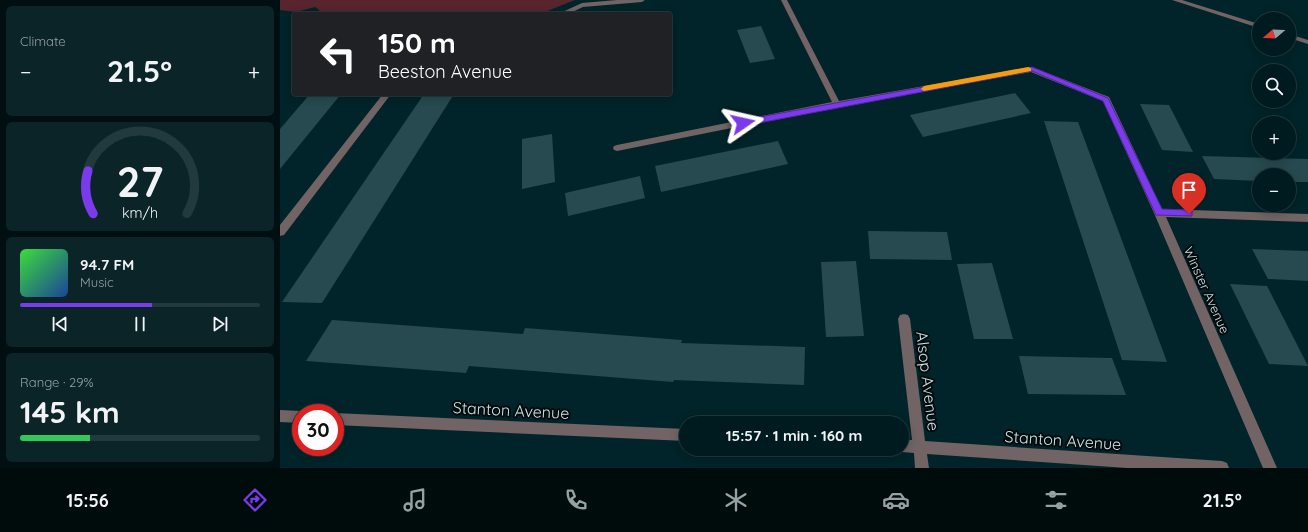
<!DOCTYPE html>
<html lang="en">
<head>
<meta charset="utf-8">
<style>
	body { margin:0; font-family:Quicksand,sans-serif; background:#0a2428; color:#f1f3f6; height:100vh; display:flex; flex-direction:column; font-size:15px; white-space:nowrap }
	* { box-sizing:border-box; margin:0 }
	p { font-size:13px; color:#95a1a4 }
	.icon { flex:none; width:22px; height:22px; fill:none; stroke:currentColor; stroke-width:2; stroke-linecap:round; stroke-linejoin:round }
	.map { position:relative; flex:1; overflow:hidden }
	.sheet { display:flex; flex-direction:column; gap:6px; padding:6px; background:#000f11; width:280px }
	.sheet>* { flex:none }
	.top-card { position:absolute; left:12px; top:12px; width:380px; height:84px; border-radius:4px; box-shadow:0 2px 10px #0003,0 0 0 1px #22393d; background:#202124; color:#fff; overflow:hidden }
	.needle { width:26px; rotate:251deg }
	.controls { position:absolute; left:972px; top:12px; display:grid; gap:8px }
	.controls a { display:grid; place-items:center; width:44px; height:44px; border-radius:50%; background:#001b1f; box-shadow:0 2px 10px #0003,0 0 0 1px #22393d; font-size:20px }
	.speed { position:absolute; left:12px; top:404px; display:flex; gap:8px; font-size:20px; font-weight:700; text-align:center }
	.speed>* { display:grid; place-content:center; width:52px; height:52px; border-radius:50%; background:#001b1f; box-shadow:0 2px 10px #0003,0 0 0 1px #22393d; line-height:1 }
	.speed .limit { border:6px solid #d22; background:#fff; color:#111 }
	.pin { position:absolute; display:grid; place-items:center; width:34px; height:34px; color:#fff; margin:-41px -17px; border-radius:50% 50% 50% 0; rotate:-45deg; box-shadow:0 0 4px #0007 }
	.pin .icon { rotate:45deg }
	.me { position:absolute; width:44px; margin:-22px; rotate:79deg; stroke-linejoin:round; filter:drop-shadow(0 0 3px #0008) }
	.turn { display:flex; align-items:center; gap:14px; height:84px; padding:0 20px; font-size:18px }
	.turn .icon { width:52px; height:52px; stroke-width:2.5 }
	.turn b { display:block; font-size:28px; line-height:34px }
	.big { font-size:30px; font-weight:700; line-height:1.1 }
	.sheet .widget { flex:1; display:flex; flex-direction:column; justify-content:center; gap:6px; min-width:0; padding:0 14px; border-radius:6px; background:#0a2428 }
	.sheet .dial { align-items:center; gap:0 }
	.dial svg { height:104px; overflow:visible; fill:none; stroke:#22393d; stroke-width:7; stroke-linecap:round; text-anchor:middle }
	.dial text { fill:#f1f3f6; stroke:none }
	.song { display:flex; align-items:center; gap:12px }
	.cover { width:48px; height:48px; border-radius:6px; background:linear-gradient(135deg,hsl(120 70% 55%),hsl(220 70% 35%)) }
	.played { height:4px; border-radius:2px; background:linear-gradient(90deg,#7c3aed 55%,#22393d 55%) }
	.keys { display:flex; justify-content:space-around; direction:ltr }
	.heat { display:flex; justify-content:space-between; align-items:center; font-size:22px; direction:ltr }
	.charge { height:6px; border-radius:3px; background:linear-gradient(90deg,#34c759 29%,#22393d 0) }
	.trip { position:absolute; left:399px; top:416px; width:230px; height:40px; border-radius:20px; background:#001b1f; box-shadow:0 2px 10px #0003,0 0 0 1px #22393d; font-weight:700; line-height:40px; text-align:center }
	.tab-bar { display:flex; height:64px; justify-content:space-around; align-items:center; background:#000b0c; color:#95a1a4 }
	.tab-bar .icon { width:28px; height:28px }
	.tab-bar .active { color:#7c3aed }
	.tab-bar b { font-size:18px; color:#f1f3f6 }
	main { display:flex; flex:1; min-height:0 }
	.map>svg:first-child { display:block }
	.green { fill:#58242d }
	.building { fill:#264a4f }
	.lines { fill:none; stroke-linecap:round; stroke-linejoin:round }
	.minor { fill:#726364; fill-rule:evenodd }
	.route { fill:#7c3aed; stroke:#51269a }
	.slow { fill:#f59e0b }
	.labels { text-anchor:middle; dominant-baseline:central; stroke-width:4; stroke-linejoin:round; paint-order:stroke }
	.street-label { font-size:13px; fill:#cee2e4; stroke:#010b0d }
	.near-street-label { font-size:16px; fill:#cee2e4; stroke:#010b0d }
</style>
</head>
<body>
<main>
<section class="sheet">
<div class="widget"><p>Climate</p>
<div class="heat"><a>−</a><b class="big">21.5°</b><a>+</a></div>
</div>
<div class="widget dial"><svg viewBox="0 0 100 80">
<path d="M14 69A42 42 0 1 1 86 69"/>
<path d="M14 69A42 42 0 0 1 10 36" stroke="#7c3aed"/>
<text x="50" y="56" font-size="32" font-weight="700">27</text>
<text x="50" y="72" font-size="11">km/h</text>
</svg></div>
<div class="widget">
<div class="song"><i class="cover"></i><div><b>94.7 FM</b><p>Music</p></div></div>
<div class="played"></div>
<div class="keys"><svg class="icon" aria-label="previous" viewBox="0 0 24 24"><path d="M18 5L8 12l10 7zM5 5v14"/></svg><svg class="icon" aria-label="pause" viewBox="0 0 24 24"><path d="M8 5v14M16 5v14"/></svg><svg class="icon" aria-label="next" viewBox="0 0 24 24"><path d="M6 5l10 7-10 7zM19 5v14"/></svg></div>
</div>
<div class="widget"><p>Range · 29%</p><b class="big">145 km</b><div class="charge"></div></div>
</section>
<div class="map">
<svg width="1028" height="468" viewBox="0 0 1028 468">
	<rect width="100%" height="100%" fill="#002429"/>
	<path class="green" d="M0 0H295L260 14H44L35 7 16 12 0 10Z"/>
	<g class="building">
		<path d="M481 26 495 59 470 63 457 30Z"/>
		<path d="M735 93 751 113 643 137 630 115Z"/>
		<path d="M30 94H61L0 169V129Z"/>
		<path d="M144 94H174L42 303 2 302Z"/>
		<path d="M860 104 889 105 913 152 882 150Z"/>
		<path d="M764 121 798 122 887 362 842 360Z"/>
		<path d="M272 134 275 182 242 189V139Z"/>
		<path d="M498 141 508 164 381 192 375 166Z"/>
		<path d="M922 156 1028 159V182H1009V175H979V181L934 179Z"/>
		<path d="M360 176 365 198 288 216 285 193Z"/>
		<path d="M588 231 667 232 672 260 590 259Z"/>
		<path d="M972 249 1028 251V281L988 279Z"/>
		<path d="M576 261 584 336 546 337 541 262Z"/>
		<path d="M712 263 733 339H694L677 264Z"/>
		<path d="M950 284 987 286 1028 366 989 364Z"/>
		<path d="M52 320 243 334 245 328 402 340 401 343 525 347 524 385 394 380 393 382 189 366 186 373 26 361Z"/>
		<path d="M739 356 832 358 846 395 748 394Z"/>
	</g>
	<g class="lines">
		<g class="minor">
			<path d="M337 0H365L362 2 303 7 288 14H278L302 3Z"/>
			<path d="M501 0H507L559 101 752 67 829 97 882 209 1028 214V222L886 217 997 468H983L874 213 823 101 751 72 557 107 337 151 334 150 333 148 334 146 337 145 552 102Z"/>
			<path d="M892 0H902L979 24V28Z"/>
			<path d="M1009 34 1028 40V44L1009 38Z"/>
			<path d="M103 94H111L4 235 0 236V225Z"/>
			<path d="M624 314 628 315 630 319 645 441 942 461 947 463 949 468H847L647 454 649 468H635L634 453 622 452 617 449H622V440H632L618 319 620 315Z"/>
			<path d="M0 410 21 411 26 413H21V423L0 422Z"/>
			<path d="M54 413H55L406 429V441L55 425Z"/>
		</g>
	</g>
	<path class="route" d="M752 67 828 98 882 209 909 210 912 211V216L876 215 823 101 752 71 463 126 459 123 463 120Z"/>
	<path class="slow" d="M748 67 751 68V71L644 91 641 89 644 86Z"/>
	<g class="labels">
		<g class="street-label">
			<text transform="translate(927 290) rotate(66)">Winster Avenue</text>
		</g>
		<g class="near-street-label">
			<text transform="translate(648 381) rotate(83)">Alsop Avenue</text>
			<text transform="translate(231 410) rotate(3)">Stanton Avenue</text>
			<text transform="translate(783 440) rotate(4)">Stanton Avenue</text>
		</g>
	</g>
</svg>
<div class="controls">
<a><svg class="needle" viewBox="-14 -14 28 28"><path d="M0-13l5 13h-10z" fill="#e53935"/><path d="M0 13l5-13h-10z" fill="#95a1a4"/></svg></a>
<a><svg class="icon" aria-label="search" viewBox="0 0 24 24"><circle cx="10" cy="10" r="6"/><path d="M15 15l6 6"/></svg></a>
<a>+</a>
<a>−</a>
</div>
<div class="speed"><div class="limit">30</div></div>
<div class="pin" style="left:909px;top:214px;background:#d93025"><svg class="icon" aria-label="arrive" viewBox="0 0 24 24"><path d="M6 21V4h12l-3 4 3 4H6"/></svg></div>
<svg class="me" style="left:463px;top:123px" viewBox="-20 -20 40 40"><path d="M0-17L14 15 0 8-14 15z" fill="#7c3aed" stroke="#fff" stroke-width="4"/></svg>
<div class="trip">15:57 · 1 min · 160 m</div>
<div class="top-card">
<div class="turn"><svg class="icon" aria-label="left" viewBox="0 0 24 24"><path d="M17 20v-9H6M10 6l-5 5 5 5"/></svg><div><b>150 m</b>Beeston Avenue</div></div>
</div>
</div>
</main>
<nav class="tab-bar">
<b>15:56</b>
<svg class="icon active" aria-label="directions" viewBox="0 0 24 24"><path d="M12 3l9 9-9 9-9-9zM9 14v-3h6M13 9l2 2-2 2"/></svg>
<svg class="icon" aria-label="music" viewBox="0 0 24 24"><path d="M9 18V5l10-2v13"/><circle cx="6" cy="18" r="3"/><circle cx="16" cy="16" r="3"/></svg>
<svg class="icon" aria-label="phone" viewBox="0 0 24 24"><path d="M5 4h4l2 5-3 2q2 4 5 5l2-3 5 2v4C11 20 4 13 5 4z"/></svg>
<svg class="icon" aria-label="climate" viewBox="0 0 24 24"><path d="M12 3v18M4 7l16 10M4 17L20 7"/></svg>
<svg class="icon" aria-label="car" viewBox="0 0 24 24"><path d="M5 17H2v-5l4-1 3-4h7l3 4 3 1v5h-3M9 17h6M6 11h13"/><circle cx="7" cy="17" r="2"/><circle cx="17" cy="17" r="2"/></svg>
<svg class="icon" aria-label="filters" viewBox="0 0 24 24"><path d="M4 7h16M4 17h16"/><circle cx="9" cy="7" r="2"/><circle cx="15" cy="17" r="2"/></svg>
<b>21.5°</b>
</nav>
</body>
</html>
